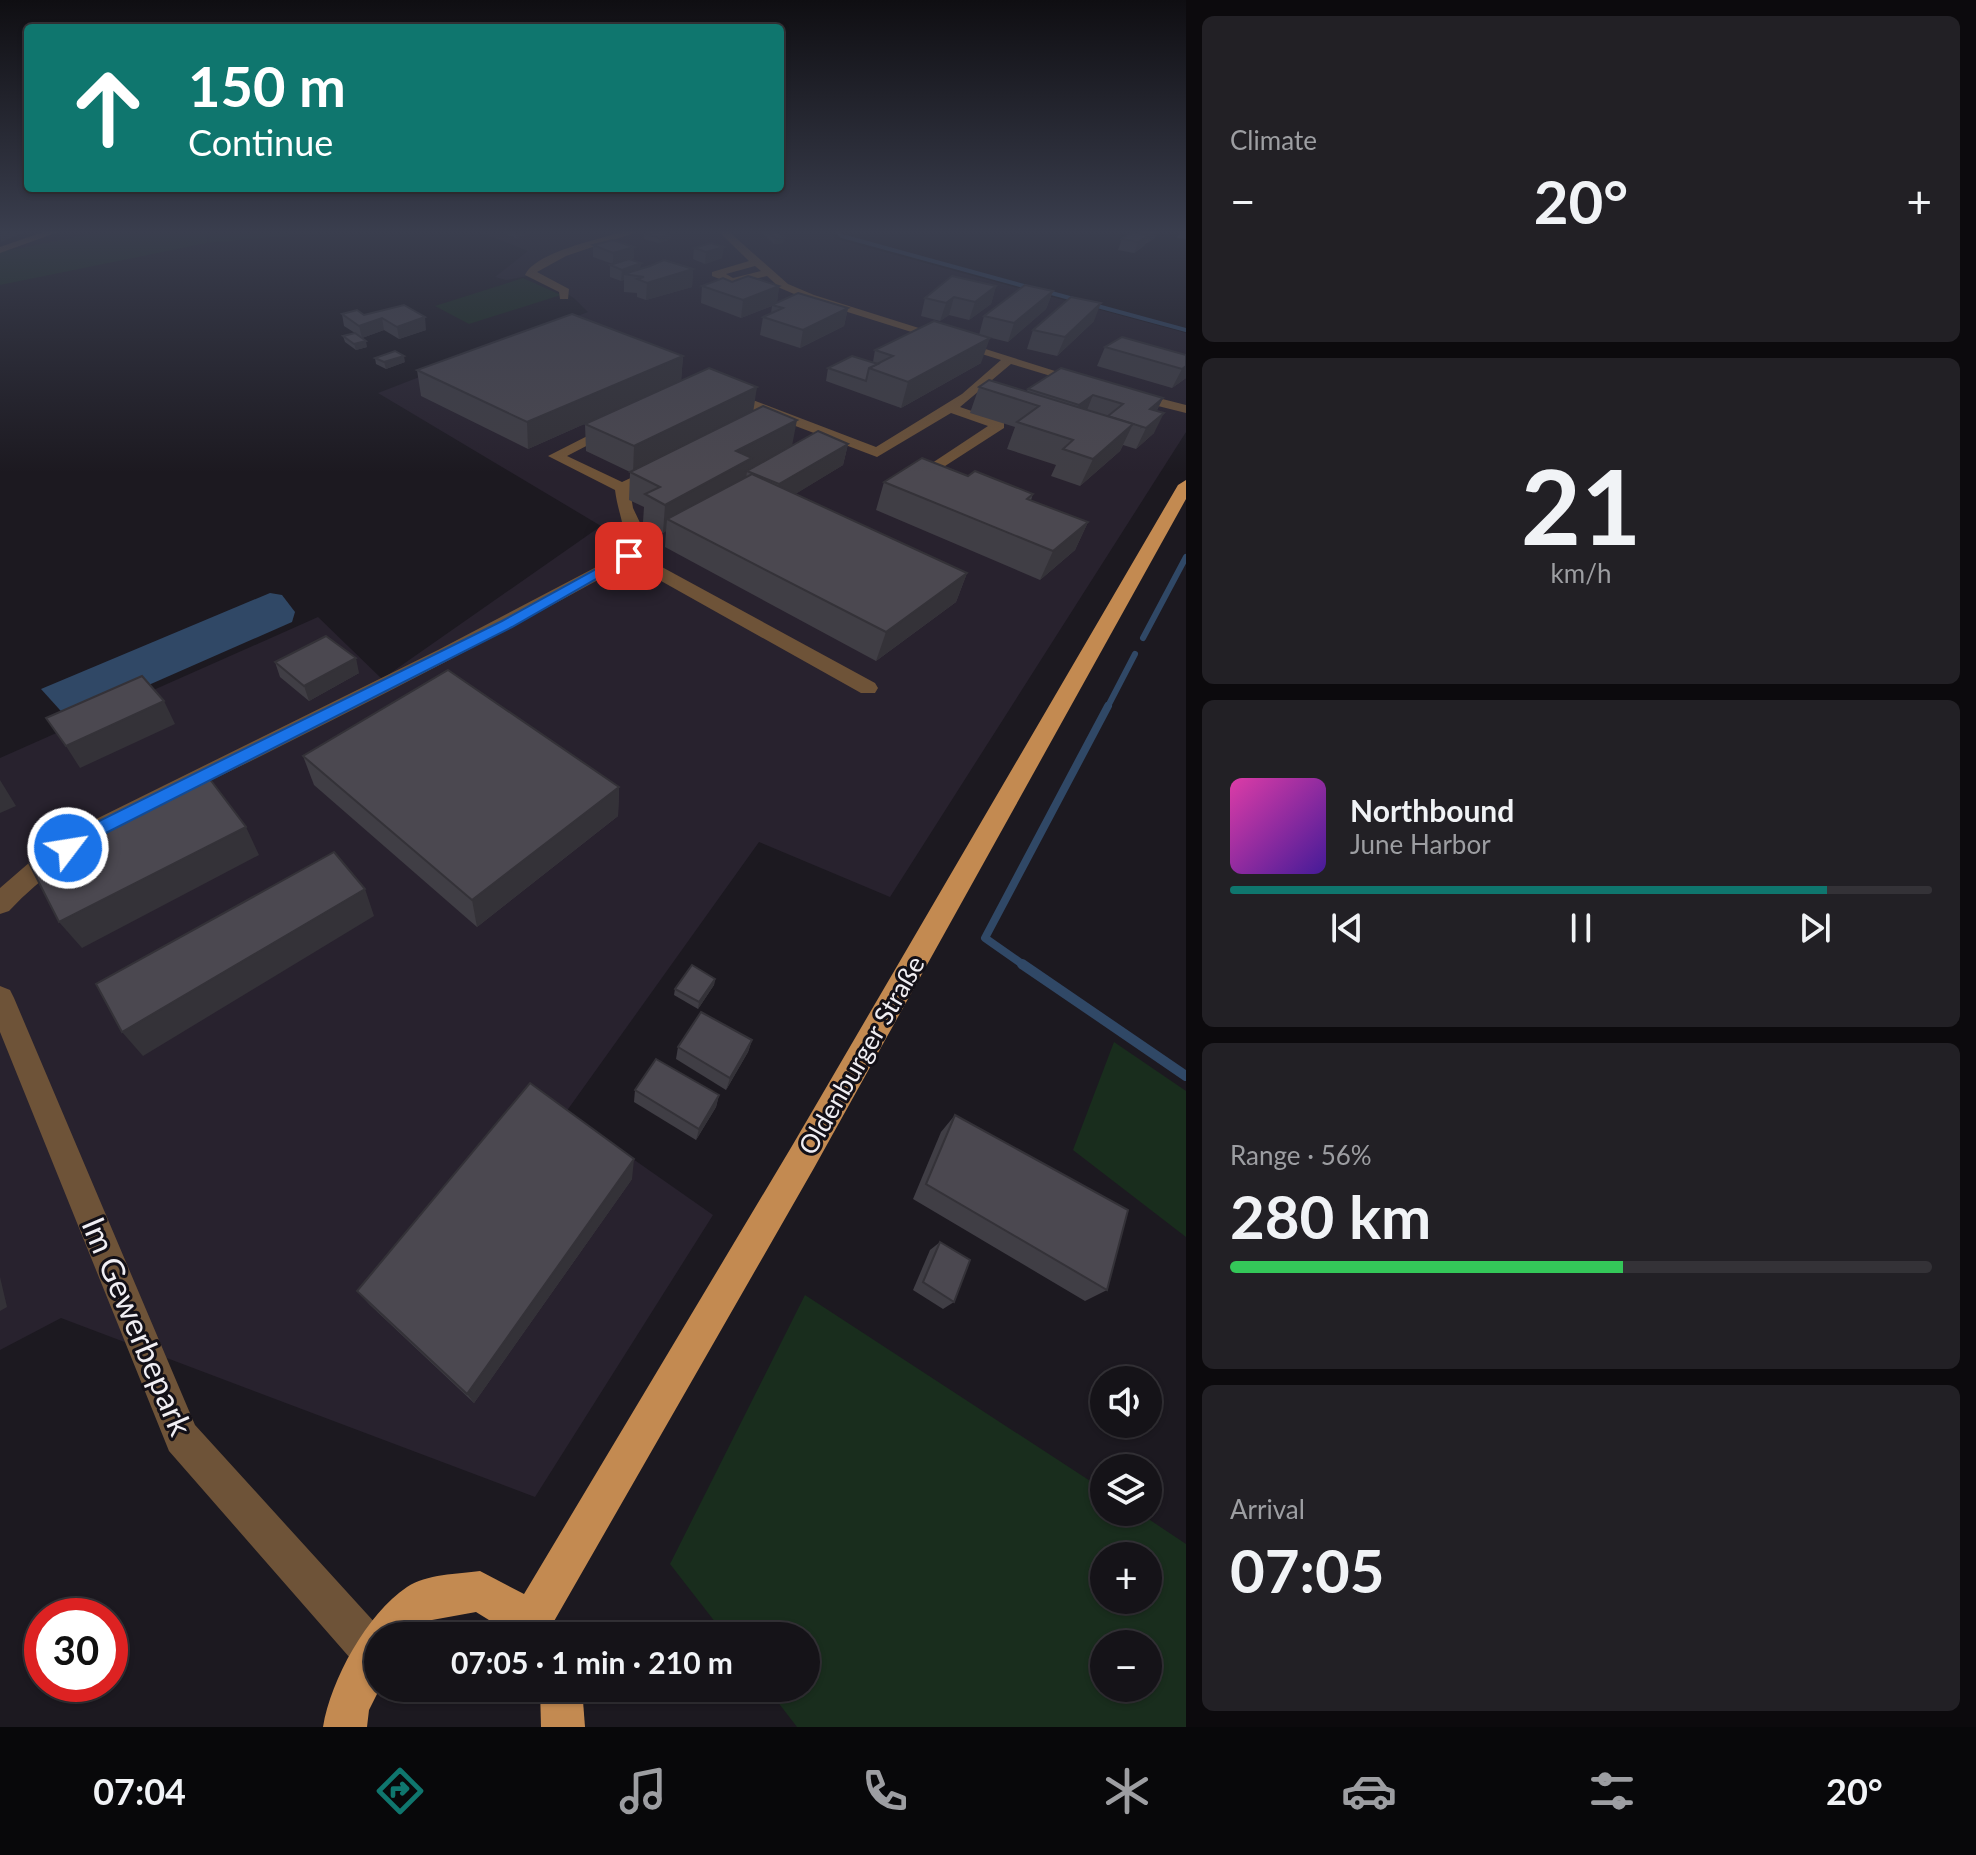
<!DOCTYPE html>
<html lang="en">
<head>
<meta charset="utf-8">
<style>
	body { margin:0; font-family:Lato,sans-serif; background:#222025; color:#f1f3f6; height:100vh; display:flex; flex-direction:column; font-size:30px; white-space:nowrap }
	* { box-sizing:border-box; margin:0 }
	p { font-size:26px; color:#9d9ea2 }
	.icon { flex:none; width:44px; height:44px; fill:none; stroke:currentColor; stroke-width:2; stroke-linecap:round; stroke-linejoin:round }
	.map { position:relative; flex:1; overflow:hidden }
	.side { display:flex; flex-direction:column; gap:16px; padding:16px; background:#0c0a0d; width:790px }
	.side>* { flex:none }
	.guide { position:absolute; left:24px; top:24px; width:760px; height:168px; border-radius:8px; box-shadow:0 2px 6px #0004,0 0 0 2px #343237; background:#0f766e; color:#fff; overflow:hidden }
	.buttons { position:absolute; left:1090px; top:1366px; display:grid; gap:16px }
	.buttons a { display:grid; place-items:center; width:72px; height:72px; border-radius:50%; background:#151318; box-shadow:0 2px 6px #0004,0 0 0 2px #343237; font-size:40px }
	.speed { position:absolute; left:24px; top:1598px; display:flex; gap:16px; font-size:40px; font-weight:700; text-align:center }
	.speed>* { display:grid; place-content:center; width:104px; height:104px; border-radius:50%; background:#151318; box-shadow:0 2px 6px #0004,0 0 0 2px #343237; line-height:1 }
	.speed .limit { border:12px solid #d22; background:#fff; color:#111 }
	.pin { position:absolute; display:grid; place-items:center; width:68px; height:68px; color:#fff; margin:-34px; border-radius:16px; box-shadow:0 4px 12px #0006 }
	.me { position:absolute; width:88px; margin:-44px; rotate:59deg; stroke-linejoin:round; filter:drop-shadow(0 0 6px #0008) }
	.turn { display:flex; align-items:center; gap:28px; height:168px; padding:0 32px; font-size:36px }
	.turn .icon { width:104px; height:104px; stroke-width:2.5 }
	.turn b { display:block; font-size:56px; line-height:68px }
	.big { font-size:60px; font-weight:700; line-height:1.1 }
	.side .tile { flex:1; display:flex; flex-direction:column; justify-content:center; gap:12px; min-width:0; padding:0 28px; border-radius:12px; background:#222025 }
	.side .dial { align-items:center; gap:0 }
	.dial b { font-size:104px; line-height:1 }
	.song { display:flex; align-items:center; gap:24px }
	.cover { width:96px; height:96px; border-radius:12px; background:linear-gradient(135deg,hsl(320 70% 55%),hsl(260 70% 35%)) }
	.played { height:8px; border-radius:4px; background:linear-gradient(90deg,#0f766e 85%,#343237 85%) }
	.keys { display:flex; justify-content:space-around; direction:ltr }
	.heat { display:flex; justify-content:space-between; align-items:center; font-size:44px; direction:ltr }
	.charge { height:12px; border-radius:6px; background:linear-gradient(90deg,#34c759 56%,#343237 0) }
	.trip { position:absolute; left:364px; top:1622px; width:456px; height:80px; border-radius:40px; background:#151318; box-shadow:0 2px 6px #0004,0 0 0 2px #343237; font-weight:700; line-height:80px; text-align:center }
	.menu { display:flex; height:128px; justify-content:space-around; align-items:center; background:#08080a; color:#9d9ea2 }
	.menu .icon { width:56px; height:56px }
	.menu .on { color:#0f766e }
	.menu b { font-size:36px; color:#f1f3f6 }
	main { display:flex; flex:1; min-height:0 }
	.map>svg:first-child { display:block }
	.built { fill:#28222e }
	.green { fill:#192d1d; fill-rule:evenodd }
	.water { fill:#304866 }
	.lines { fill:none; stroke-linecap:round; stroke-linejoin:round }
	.stream-far3 { stroke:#304866; stroke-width:4 }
	.stream-far2 { stroke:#304866; stroke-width:6 }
	.stream-far1 { stroke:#304866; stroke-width:8 }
	.stream { stroke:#304866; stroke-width:10 }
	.minor { fill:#6e5338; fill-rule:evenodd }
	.major { fill:#c38a51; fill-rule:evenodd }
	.wall { fill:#403e45 }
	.shaded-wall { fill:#343238 }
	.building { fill:#4b4850; stroke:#343238; stroke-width:2 }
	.route { fill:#1a73e8; stroke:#114b97; stroke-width:2 }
	.labels { text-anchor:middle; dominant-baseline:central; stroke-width:6; stroke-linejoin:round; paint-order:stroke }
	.street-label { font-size:26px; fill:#f0eef3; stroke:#131017 }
	.near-street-label { font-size:32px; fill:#f0eef3; stroke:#131017 }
</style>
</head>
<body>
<main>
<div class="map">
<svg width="1186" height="1727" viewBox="0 0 1186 1727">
	<rect width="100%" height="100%" fill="#1c1920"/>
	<path class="built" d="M477 231H828L836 239 1186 333V432L890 897 759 842 566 1112 713 1215 535 1497 61 1318 0 1350V758L318 617 382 679 601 526 378 393 588 312 575 299 538 274 506 280 495 277 528 251Z"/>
	<g class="green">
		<path d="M106 231H207V243L0 285V252Z"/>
		<path d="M209 231H339L208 243Z"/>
		<path d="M523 278 561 295 469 324 435 306Z"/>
		<path d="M1114 1042 1186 1091V1237L1073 1150Z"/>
		<path d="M805 1295 1104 1490V1512H1138L1186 1544V1727H797L767 1688H806V1636H726L670 1564ZM1148 1556V1600H1104V1556ZM1148 1644V1688H1104V1644Z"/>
	</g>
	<path class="water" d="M270 593 282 595 295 612 292 622 69 720 41 689Z"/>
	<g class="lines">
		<g class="stream-far3">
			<path d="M836 231 842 236 1031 288"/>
			<path d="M1044 291 1077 300"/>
			<path d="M1090 304 1186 330"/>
		</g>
		<g class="stream-far2">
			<path d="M1143 638 1186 557"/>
			<path d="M1107 708 1135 654"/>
		</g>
		<path class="stream-far1" d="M1025 966 985 938 1108 706"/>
		<path class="stream" d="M1022 964 1186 1076"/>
		<g class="minor">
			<path d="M46 231H61L0 253V247Z"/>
			<path d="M625 231H640L566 256 537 272 569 289 568 299H560L559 292 525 275C535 252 601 239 625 231Z"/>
			<path d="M718 231H728L788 284 814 295 1090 382 1084 386 1011 364 960 407 1004 422V428L928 477 923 475V469L988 426 951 413 877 457 719 397V391H729L876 447 962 394 1001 360 806 299 780 288 767 276 732 284 712 276V272L749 261ZM755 266 761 271 733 278 726 274Z"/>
			<path d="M1131 391 1186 405V413L1126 398 1124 395Z"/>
			<path d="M609 425 621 428 567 456 622 482 652 468H662V474L630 490 633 508 642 527 638 554 875 683 878 688 875 693H861L629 563C510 629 389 692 267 753 176 799 81 835 9 911L0 914V888L45 849 78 828 438 650 621 554C627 521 619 520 615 490L548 456Z"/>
			<path d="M0 986 10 990 14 998 195 1425 387 1636H378V1670L372 1672 357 1666 169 1451 0 1032Z"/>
		</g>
		<g class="major">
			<path d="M1186 480V499L814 1168 553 1623 557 1636H515L476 1612 432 1620 416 1636H378L380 1688 369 1710 367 1727H323C331 1679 367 1614 407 1587 426 1574 458 1574 480 1571L524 1594 792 1146 1178 485Z"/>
			<path d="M540 1688H582L585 1727H541Z"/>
		</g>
	</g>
	<g class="wall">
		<path d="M499 231H539L516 238Z"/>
		<path d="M762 231H777L784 237 783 243 774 244 762 233Z"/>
		<path d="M1180 231H1186V239L1177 238Z"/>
		<path d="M1133 232 1155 238 1147 243H1146L1144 246 1134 253 1118 250 1122 239Z"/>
		<path d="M644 233H671V239L659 243 644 239Z"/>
		<path d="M593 245 634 258 630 260 641 269H693L692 287 646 300 637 297V293L624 292V280L621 281 610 277V265L613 264 593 257Z"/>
		<path d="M694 248 722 258 705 264 693 259Z"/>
		<path d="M732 282 779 286 777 302 848 308 844 326 800 348 760 335 763 317 771 313 772 306 741 318 701 303 702 286Z"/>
		<path d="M996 286 991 304 969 320 949 315 940 321 921 316 925 298Z"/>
		<path d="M1053 291 1046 309 1008 342 979 335 984 316Z"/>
		<path d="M404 305 426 330 399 339 384 330 362 338 367 347 356 350 345 342 343 336 355 333 344 326 342 314 364 315Z"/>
		<path d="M1094 321 1057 356 1027 349 1033 330Z"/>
		<path d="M1105 347 1186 355V378L1172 388 1097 366Z"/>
		<path d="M875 350 981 363 901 408 826 381 828 368 873 362Z"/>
		<path d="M683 356 681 381 754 411 793 445 848 444 843 465 795 494 967 573 956 602 876 661 665 547 666 531 663 533 643 522 644 507 629 500 630 472 586 451 585 424 654 393 528 449 421 396 417 370Z"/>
		<path d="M375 358 405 362 386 369 376 364Z"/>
		<path d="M979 387 1027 391 1028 389 1163 398 1157 410 1154 433 1136 449 1123 445 1120 451 1080 486 1051 476 1056 465 1007 449 1015 427 970 413Z"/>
		<path d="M968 476 1033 494 1031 500 1088 522 1075 550 1040 580 876 510 884 482Z"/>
		<path d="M275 662 359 673 309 701 280 677Z"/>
		<path d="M303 756 619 787 618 816 477 927 314 785Z"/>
		<path d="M715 979 714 985 698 1009 674 995 675 989Z"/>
		<path d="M752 1040 748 1052 726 1090 676 1059 678 1047Z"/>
		<path d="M635 1090 719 1095 716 1107 696 1140 634 1102Z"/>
		<path d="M955 1115 1107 1290 1085 1301 913 1199 941 1132Z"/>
		<path d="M632 1179 474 1403 370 1305 357 1291Z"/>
		<path d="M940 1242 954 1302 943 1309 913 1290 930 1250Z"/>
	</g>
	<g class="shaded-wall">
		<path d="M0 231H25V232L1 242Z"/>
		<path d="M516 231H539L516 238Z"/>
		<path d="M1157 232 1155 238 1147 243 1149 237Z"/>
		<path d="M671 233V239L659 243V238Z"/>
		<path d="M1149 235 1144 246 1134 253 1138 242Z"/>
		<path d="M784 237 783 243 774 244 775 238Z"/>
		<path d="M634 247V258L613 264V253Z"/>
		<path d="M724 247 722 258 705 264 706 252Z"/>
		<path d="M641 263 640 275 624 274V280L621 281 622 270Z"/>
		<path d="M693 269 692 287 646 300 647 283Z"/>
		<path d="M779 286 777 304 741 318 743 300Z"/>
		<path d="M996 286 991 304 969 320 975 302Z"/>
		<path d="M1053 291 1046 309 1008 342 1014 323Z"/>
		<path d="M954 297 949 315 940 321 946 303Z"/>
		<path d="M1101 303 1094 321 1057 356 1065 337Z"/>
		<path d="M848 308 844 326 800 348 803 330Z"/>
		<path d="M425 317 426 330 399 339 397 327Z"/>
		<path d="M382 318 384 330 362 338 359 326Z"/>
		<path d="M990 338 981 363 901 408 908 382Z"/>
		<path d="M366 341 367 347 356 350 354 344Z"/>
		<path d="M404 356 405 362 386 369 384 362Z"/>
		<path d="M683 356 681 381 528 449 527 422Z"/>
		<path d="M1186 366V378L1172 388 1182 369Z"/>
		<path d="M757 387 753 413 633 473 634 446Z"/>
		<path d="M1093 395 1085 415 1071 425 1079 405Z"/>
		<path d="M1163 398 1153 418 1140 429 1150 409Z"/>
		<path d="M1164 413 1154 433 1136 449 1146 428Z"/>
		<path d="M797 420 792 446 747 471 745 487 667 519 666 531 663 533 665 505 736 451Z"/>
		<path d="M1133 424 1120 451 1080 486 1093 459Z"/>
		<path d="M848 444 843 465 776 506 779 484Z"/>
		<path d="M1088 522 1075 550 1040 580 1053 551Z"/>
		<path d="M967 573 956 602 876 661 886 632Z"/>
		<path d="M356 658 359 673 309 701 304 686Z"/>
		<path d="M164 701 175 724 80 768 66 746Z"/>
		<path d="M0 780 16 806 0 813Z"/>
		<path d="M619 787 618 816 477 927 472 900Z"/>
		<path d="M246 827 259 855 82 948 59 922Z"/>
		<path d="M365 889 374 916 143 1056 122 1032Z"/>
		<path d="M715 979 714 985 698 1009 699 1002Z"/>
		<path d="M752 1040 748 1052 726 1090 730 1078Z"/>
		<path d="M719 1095 716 1107 696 1140 699 1129Z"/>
		<path d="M634 1159 632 1179 474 1403 467 1394Z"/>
		<path d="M0 1277 7 1307 0 1311Z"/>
	</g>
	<g class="building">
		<path d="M649 231H664L671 233 659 238 644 233Z"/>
		<path d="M767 231H777L784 237 775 238Z"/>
		<path d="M1143 231H1153L1157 232 1149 237H1148L1149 235 1140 233Z"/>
		<path d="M1133 232 1149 235 1138 242 1122 239Z"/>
		<path d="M613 240 634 247 613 253 593 245Z"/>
		<path d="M711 243 724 247 706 252 694 248Z"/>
		<path d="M629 259 641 263 622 270 610 265Z"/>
		<path d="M664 260 693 269 647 283 637 279 644 277 624 274 650 266Z"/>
		<path d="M748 276 779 286 743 300 702 286 723 278 732 282Z"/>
		<path d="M952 276 996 286 975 302 954 297 946 303 925 298Z"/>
		<path d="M1025 285 1053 291 1014 323 984 316Z"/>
		<path d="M798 293 848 308 803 330 763 317 783 308 772 305Z"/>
		<path d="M1071 297 1101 303 1065 337 1033 330Z"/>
		<path d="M404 305 425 317 397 327 382 318 359 326 342 314 357 310 364 315Z"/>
		<path d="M572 314 683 356 527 422 417 370Z"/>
		<path d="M934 321 990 338 908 382 869 368 893 356 875 350Z"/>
		<path d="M355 333 366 341 354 344 343 336Z"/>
		<path d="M1122 337 1186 355V366L1182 369 1105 347Z"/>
		<path d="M395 351 404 356 384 362 375 358Z"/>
		<path d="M852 356 878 364 869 368 866 381 828 368Z"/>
		<path d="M709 368 757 387 634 446 585 424Z"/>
		<path d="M1061 368 1163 398 1150 409 1164 413 1146 428 1108 416 1123 404 1093 395 1079 405 1028 389Z"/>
		<path d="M989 380 1133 424 1093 459 1063 449 1073 440 1017 422 1039 406 979 387Z"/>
		<path d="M763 406 797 420 736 451 752 458 665 505 645 494 660 487 630 472Z"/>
		<path d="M818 431 848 444 779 484 747 471Z"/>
		<path d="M922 458 968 476 975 471 1033 494 1027 499 1088 522 1053 551 884 482Z"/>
		<path d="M752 474 967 573 886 632 667 519Z"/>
		<path d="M326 636 356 658 304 686 275 662Z"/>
		<path d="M448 670 619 787 472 900 303 756Z"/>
		<path d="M142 676 164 701 66 746 46 718Z"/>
		<path d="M209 778 246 827 59 922 29 863Z"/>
		<path d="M334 852 365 889 122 1032 96 984Z"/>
		<path d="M692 965 715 979 699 1002 675 989Z"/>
		<path d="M701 1012 752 1040 730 1078 678 1047Z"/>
		<path d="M656 1059 719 1095 699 1129 635 1090Z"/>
		<path d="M530 1083 634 1159 467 1394 357 1291Z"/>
		<path d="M955 1115 1128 1210 1107 1290 926 1184Z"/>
		<path d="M940 1242 970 1260 954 1302 923 1282Z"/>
	</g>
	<linearGradient id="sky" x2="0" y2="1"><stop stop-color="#0f0e12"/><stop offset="0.49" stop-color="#3a3e4e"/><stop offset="1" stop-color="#3a3e4e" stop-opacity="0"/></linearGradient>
	<rect width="1186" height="473" fill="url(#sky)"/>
	<path class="route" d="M625 553 636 556 512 627 98 837 68 854 59 848 85 828 502 621Z"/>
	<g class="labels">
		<g class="street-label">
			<text transform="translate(861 1055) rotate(-60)">Oldenburger Straße</text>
		</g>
		<g class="near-street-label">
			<text transform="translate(138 1326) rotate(67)">Im Gewerbepark</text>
		</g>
	</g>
</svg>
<div class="buttons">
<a><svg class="icon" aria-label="sound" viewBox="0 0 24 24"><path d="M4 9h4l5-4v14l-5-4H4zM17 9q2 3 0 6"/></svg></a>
<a><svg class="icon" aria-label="layers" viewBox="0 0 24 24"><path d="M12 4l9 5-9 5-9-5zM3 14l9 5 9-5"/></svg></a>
<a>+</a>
<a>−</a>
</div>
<div class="speed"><div class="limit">30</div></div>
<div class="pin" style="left:629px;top:556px;background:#d93025"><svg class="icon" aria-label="arrive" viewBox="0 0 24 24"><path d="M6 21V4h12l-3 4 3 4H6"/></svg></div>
<svg class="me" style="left:68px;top:848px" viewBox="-20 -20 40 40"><circle r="17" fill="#1a73e8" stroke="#fff" stroke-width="3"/><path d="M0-11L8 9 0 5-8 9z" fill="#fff"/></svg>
<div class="trip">07:05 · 1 min · 210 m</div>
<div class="guide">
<div class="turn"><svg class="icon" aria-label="ahead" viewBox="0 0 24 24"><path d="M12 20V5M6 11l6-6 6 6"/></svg><div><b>150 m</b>Continue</div></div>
</div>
</div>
<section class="side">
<div class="tile"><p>Climate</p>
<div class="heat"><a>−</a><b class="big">20°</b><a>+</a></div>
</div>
<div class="tile dial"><b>21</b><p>km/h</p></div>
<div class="tile">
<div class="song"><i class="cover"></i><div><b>Northbound</b><p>June Harbor</p></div></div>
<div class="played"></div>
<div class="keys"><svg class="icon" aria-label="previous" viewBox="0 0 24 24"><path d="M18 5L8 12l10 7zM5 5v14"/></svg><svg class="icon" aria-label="pause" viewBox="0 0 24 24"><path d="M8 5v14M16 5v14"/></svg><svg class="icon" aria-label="next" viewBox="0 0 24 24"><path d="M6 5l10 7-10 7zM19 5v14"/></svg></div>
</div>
<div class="tile"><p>Range · 56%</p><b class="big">280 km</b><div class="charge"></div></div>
<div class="tile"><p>Arrival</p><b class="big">07:05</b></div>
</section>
</main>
<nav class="menu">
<b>07:04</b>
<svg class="icon on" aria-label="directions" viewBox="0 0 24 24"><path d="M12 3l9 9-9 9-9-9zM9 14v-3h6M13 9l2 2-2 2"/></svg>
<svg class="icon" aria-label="music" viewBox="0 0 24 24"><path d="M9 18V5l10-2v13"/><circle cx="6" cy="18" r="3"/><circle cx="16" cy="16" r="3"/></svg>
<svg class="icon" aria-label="phone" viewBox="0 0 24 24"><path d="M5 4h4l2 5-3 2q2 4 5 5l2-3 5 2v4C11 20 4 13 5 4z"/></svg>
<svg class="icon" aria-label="climate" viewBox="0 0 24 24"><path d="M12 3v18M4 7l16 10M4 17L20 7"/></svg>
<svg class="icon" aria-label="car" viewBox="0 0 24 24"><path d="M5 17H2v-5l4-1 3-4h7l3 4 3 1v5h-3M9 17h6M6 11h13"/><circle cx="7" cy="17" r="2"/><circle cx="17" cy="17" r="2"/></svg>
<svg class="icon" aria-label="filters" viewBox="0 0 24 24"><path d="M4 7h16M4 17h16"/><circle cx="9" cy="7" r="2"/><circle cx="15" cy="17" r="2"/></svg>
<b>20°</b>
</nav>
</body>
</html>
